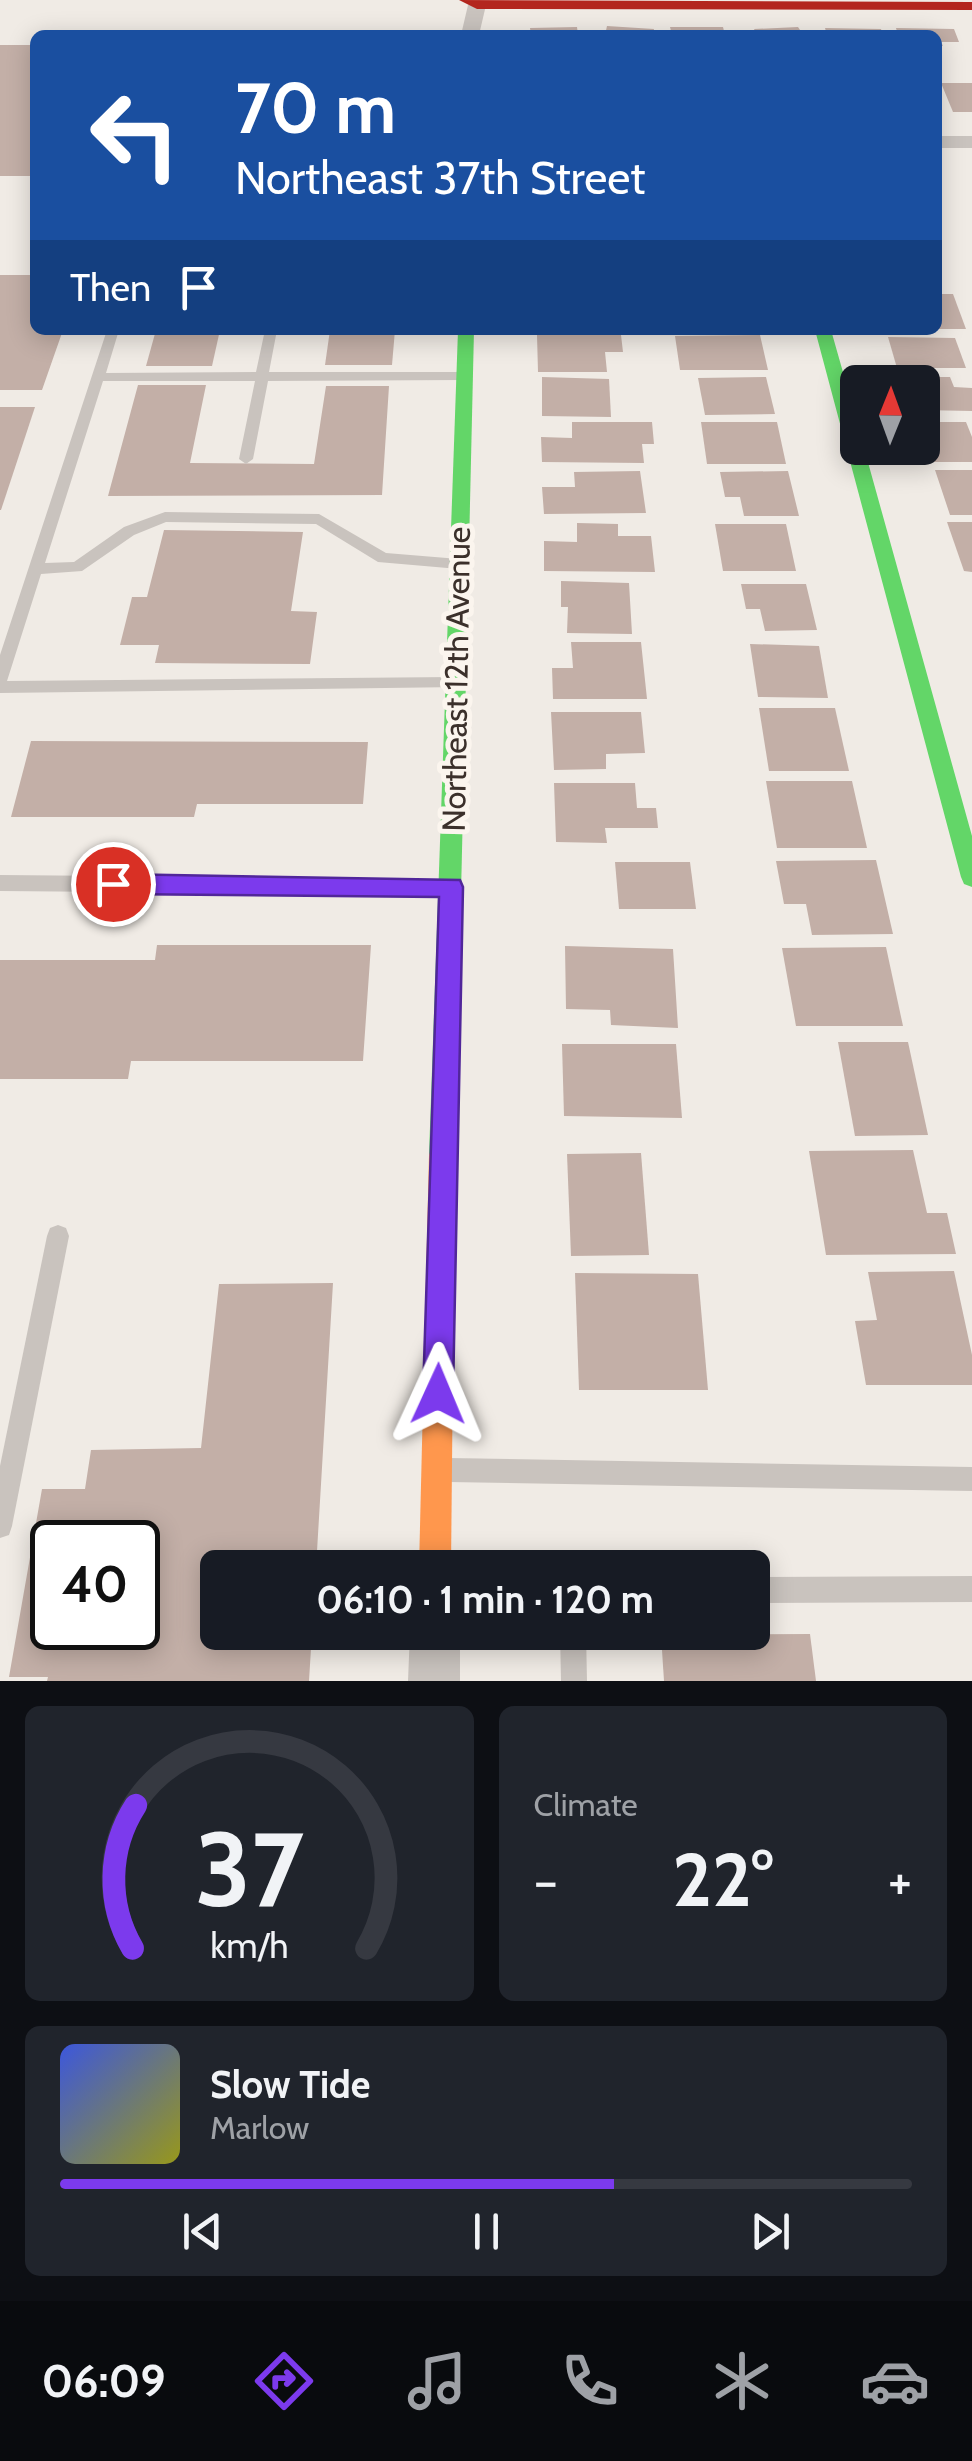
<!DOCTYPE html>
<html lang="en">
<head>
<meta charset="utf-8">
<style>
	body { margin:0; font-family:Cabin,sans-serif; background:#20242c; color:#f1f3f6; height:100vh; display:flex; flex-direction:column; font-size:38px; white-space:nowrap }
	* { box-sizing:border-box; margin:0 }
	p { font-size:32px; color:#9ea1a6 }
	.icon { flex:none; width:55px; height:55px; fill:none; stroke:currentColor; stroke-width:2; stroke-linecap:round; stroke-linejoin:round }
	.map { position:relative; height:1681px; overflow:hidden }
	.drawer { display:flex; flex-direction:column; gap:25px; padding:25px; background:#0d0f14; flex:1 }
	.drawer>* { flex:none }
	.banner { position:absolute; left:30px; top:30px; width:912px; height:305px; border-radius:15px; box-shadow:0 5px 25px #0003; background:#1a4fa0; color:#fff; overflow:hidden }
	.needle { width:65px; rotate:1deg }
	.tools { position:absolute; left:840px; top:365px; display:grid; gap:20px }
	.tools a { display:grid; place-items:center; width:100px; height:100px; border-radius:15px; background:#171b24; box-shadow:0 5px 25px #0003; font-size:50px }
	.speed { position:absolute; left:30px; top:1520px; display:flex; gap:20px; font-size:50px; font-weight:700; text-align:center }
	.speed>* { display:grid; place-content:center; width:130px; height:130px; border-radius:50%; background:#171b24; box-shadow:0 5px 25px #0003; line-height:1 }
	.speed .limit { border:5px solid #111; border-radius:15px; background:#fff; color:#111 }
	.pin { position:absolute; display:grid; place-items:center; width:85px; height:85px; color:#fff; margin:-42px; border:5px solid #fff; border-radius:50%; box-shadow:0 2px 10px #0007 }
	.me { position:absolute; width:110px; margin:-55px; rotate:1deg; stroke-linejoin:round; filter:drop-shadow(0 0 8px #0008) }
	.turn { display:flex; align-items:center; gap:35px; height:210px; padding:0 40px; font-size:45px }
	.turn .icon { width:130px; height:130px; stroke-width:2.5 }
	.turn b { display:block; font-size:70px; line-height:85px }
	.then { display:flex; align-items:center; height:95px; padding:0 40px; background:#0003; gap:20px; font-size:38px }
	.big { font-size:75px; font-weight:800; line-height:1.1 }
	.drawer .widget { flex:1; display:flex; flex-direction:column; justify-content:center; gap:15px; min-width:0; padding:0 35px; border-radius:15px; background:#20242c }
	.drawer .dial { align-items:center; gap:0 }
	.dial svg { height:260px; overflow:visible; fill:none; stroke:#363941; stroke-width:7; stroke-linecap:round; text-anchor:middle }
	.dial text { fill:#f1f3f6; stroke:none }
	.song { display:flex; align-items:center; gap:30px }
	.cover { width:120px; height:120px; border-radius:15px; background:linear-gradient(135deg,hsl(230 70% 55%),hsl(60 70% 35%)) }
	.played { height:10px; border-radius:5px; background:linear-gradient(90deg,#7c3aed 65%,#363941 65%) }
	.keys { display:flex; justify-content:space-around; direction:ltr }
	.heat { display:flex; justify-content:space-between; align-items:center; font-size:55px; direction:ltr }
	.drawer .tiles { flex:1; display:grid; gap:25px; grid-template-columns:1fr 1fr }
	.widget:last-child { grid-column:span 2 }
	.trip { position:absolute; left:200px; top:1550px; width:570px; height:100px; border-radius:15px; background:#171b24; box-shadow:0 5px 25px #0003; font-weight:800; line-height:100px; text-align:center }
	.tabs { display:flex; height:160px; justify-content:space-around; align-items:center; background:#090b0e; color:#9ea1a6 }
	.tabs .icon { width:70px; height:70px }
	.tabs .active { color:#7c3aed }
	.tabs b { font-size:45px; color:#f1f3f6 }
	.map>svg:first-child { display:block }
	.building { fill:#c3afa7; fill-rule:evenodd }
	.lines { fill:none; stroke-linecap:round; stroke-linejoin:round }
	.lane { fill:#c9c3be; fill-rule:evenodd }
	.street { fill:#c9c3be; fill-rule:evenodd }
	.fast { fill:#63d668; fill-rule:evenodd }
	.slow { fill:#ff974d; fill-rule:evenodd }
	.jam { fill:#b3261e; fill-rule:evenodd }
	.route { fill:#7c3aed; stroke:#51269a; stroke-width:2.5 }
	.labels { text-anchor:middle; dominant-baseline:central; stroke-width:10; stroke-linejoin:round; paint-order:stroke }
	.street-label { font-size:32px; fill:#3b302b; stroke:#fbf5ee }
</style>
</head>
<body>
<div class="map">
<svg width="972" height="1681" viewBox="0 0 972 1681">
	<rect width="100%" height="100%" fill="#f0ebe5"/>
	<g class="building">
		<path d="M607 26 654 29 653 35H605Z"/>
		<path d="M577 27 578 35H531L530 28Z"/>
		<path d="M670 27H723L725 35H672Z"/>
		<path d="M798 27 802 33 793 35H757L754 29Z"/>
		<path d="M825 28 881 29 883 35H827Z"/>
		<path d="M896 28 954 29 959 42H941L943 46 938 45V35H898Z"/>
		<rect x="0" y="45" width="35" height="131"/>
		<path d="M941 83H972V112H953Z"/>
		<path d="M0 275H35V330H63L42 390H0Z"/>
		<path d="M938 294H953L966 329H938Z"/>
		<path d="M156 330H220L212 366H146Z"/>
		<path d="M330 330H395L392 365H325Z"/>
		<path d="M537 335H621L623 352H605L607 372H538Z"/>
		<path d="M760 335 768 370H680L675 336Z"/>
		<path d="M888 337 955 338 966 368H897Z"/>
		<path d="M542 377 609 379 611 417 542 416Z"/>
		<path d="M766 377 775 414 705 415 698 378Z"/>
		<path d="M902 377H950L954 387 972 388V411L922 410V382H904Z"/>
		<path d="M138 385H206L190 463 314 464 326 386H389L382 495 108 496Z"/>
		<path d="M0 407H35L1 510H0Z"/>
		<path d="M572 422H652L654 444H642L644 463 542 462 541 437 572 438Z"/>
		<path d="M701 422H777L786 464H707Z"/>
		<path d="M922 422H966L972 437V462H930L922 440Z"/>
		<path d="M935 470H972V515H950Z"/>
		<path d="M640 471 646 513 544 514 542 487H575L574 472Z"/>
		<path d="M788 471 799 516H744L740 497H725L720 472Z"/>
		<path d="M947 522H972V572L964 571Z"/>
		<path d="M577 523 618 524V536H651L655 572 544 571V541L577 542Z"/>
		<path d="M715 524H786L796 571H723Z"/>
		<path d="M164 530 303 532 291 611 317 612 310 664 155 663 159 645H120L132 597H147Z"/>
		<path d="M561 581 629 583 632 634 567 633 568 607H561Z"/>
		<path d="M741 584H806L817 630 765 631 760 609H746Z"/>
		<path d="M571 642H641L647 699H553L552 668H573Z"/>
		<path d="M750 644 819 646 828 698 758 697Z"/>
		<path d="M759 708H835L849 771H769Z"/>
		<path d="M551 712H641L645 753 606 754V769L554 770Z"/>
		<path d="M31 741 368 742 363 804H197L194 817H11Z"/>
		<path d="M766 781H852L867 848H777Z"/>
		<path d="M554 783H635L637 808H656L658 828H605L607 843 556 842Z"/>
		<path d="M876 860 893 934 812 935 806 904H784L776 861Z"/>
		<path d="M615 862H690L696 909H619Z"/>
		<path d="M157 945H371L363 1061H131L128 1079H0V960H155Z"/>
		<path d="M565 946 673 949 678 1028 611 1025 610 1010 566 1009Z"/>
		<path d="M886 947 903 1026H796L782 948Z"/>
		<path d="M838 1042H908L928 1135 855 1136Z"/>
		<path d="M562 1044H676L682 1118 564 1116Z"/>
		<path d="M913 1150 927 1213H947L956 1254 826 1255 809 1151Z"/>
		<path d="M641 1153 649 1255 571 1256 567 1154Z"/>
		<path d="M954 1271 972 1355V1385H866L855 1321 877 1320 868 1272Z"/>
		<path d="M575 1273 698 1274 708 1390H579Z"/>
		<path d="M333 1283 316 1568H218V1632H312L309 1681H47L48 1677H9L42 1489H85L91 1450 201 1448 219 1284ZM52 1542H138V1628H52Z"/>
		<path d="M810 1634 816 1681H664L661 1635Z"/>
	</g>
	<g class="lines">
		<g class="lane">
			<path d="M107 330H119L106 373 256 372 265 330H277L269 372H464L470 376 464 380 268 381 253 459 246 464 239 459 255 381H103L45 563 74 562 124 527 165 512 319 514 386 553 459 559 466 564 459 569 378 562 316 524 166 522 134 535 82 571 41 574 7 681 454 677 462 683 460 687 0 693V655Z"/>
			<path d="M0 875 446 879 452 881 455 887 452 893 446 895 0 891Z"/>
			<path d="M58 1225 66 1228 69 1236 12 1526 9 1535 0 1538V1466L47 1236 50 1228Z"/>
			<path d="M448 1458 972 1467V1491L448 1482 440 1478 436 1470 440 1462Z"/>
			<path d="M972 1576V1602L752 1603V1577Z"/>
			<path d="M560 1632H586L587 1681H561Z"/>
		</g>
		<g class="street">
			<path d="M479 0 486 5 479 35H461L468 5Z"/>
			<rect x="938" y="136" width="34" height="12"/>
			<path d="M410 1632H460V1681H408Z"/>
		</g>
		<g class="fast">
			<path d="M458 330H474L455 1155 451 1164 442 1168 433 1164 429 1155Z"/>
			<path d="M815 330H831L858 425V448H864L972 836V887L964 884 961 877Z"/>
		</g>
		<path class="slow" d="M442 1142 451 1146 455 1155 451 1568H419L429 1155 433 1146Z"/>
		<path class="jam" d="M459 0 972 2V10L477 9Z"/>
	</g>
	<path class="route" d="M113 874 460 880 463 887 453 1394 449 1405 438 1409 427 1405 423 1394 439 897 113 894 105 891 101 884 105 877Z"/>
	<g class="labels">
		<g class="street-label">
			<text transform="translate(456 679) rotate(-89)">Northeast 12th Avenue</text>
		</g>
	</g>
</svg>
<div class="tools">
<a><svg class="needle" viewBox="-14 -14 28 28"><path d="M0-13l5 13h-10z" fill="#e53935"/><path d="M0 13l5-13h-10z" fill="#9ea1a6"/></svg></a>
</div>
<div class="speed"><div class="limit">40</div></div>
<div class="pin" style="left:113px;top:884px;background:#d93025"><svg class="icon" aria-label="arrive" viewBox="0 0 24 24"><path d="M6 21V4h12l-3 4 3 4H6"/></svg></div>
<svg class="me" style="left:438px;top:1394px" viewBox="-20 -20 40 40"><path d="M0-17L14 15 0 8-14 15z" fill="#7c3aed" stroke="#fff" stroke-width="4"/></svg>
<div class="trip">06:10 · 1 min · 120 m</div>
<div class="banner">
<div class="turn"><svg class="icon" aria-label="left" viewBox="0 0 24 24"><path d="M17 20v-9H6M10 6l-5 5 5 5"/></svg><div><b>70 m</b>Northeast 37th Street</div></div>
<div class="then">Then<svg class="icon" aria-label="arrive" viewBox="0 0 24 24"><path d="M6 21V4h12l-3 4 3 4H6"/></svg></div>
</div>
</div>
<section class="drawer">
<div class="tiles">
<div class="widget dial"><svg viewBox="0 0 100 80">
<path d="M14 69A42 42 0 1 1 86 69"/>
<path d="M14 69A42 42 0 0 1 15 25" stroke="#7c3aed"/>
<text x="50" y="56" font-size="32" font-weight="700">37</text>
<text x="50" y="72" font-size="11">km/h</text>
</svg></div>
<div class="widget"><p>Climate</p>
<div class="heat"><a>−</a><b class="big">22°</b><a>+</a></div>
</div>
<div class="widget">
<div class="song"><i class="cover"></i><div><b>Slow Tide</b><p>Marlow</p></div></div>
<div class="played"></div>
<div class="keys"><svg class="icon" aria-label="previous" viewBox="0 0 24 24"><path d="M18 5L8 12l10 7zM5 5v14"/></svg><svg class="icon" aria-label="pause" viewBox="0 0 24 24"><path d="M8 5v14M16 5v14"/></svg><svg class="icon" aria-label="next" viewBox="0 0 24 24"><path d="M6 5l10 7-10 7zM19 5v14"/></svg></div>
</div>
</div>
</section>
<nav class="tabs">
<b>06:09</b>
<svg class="icon active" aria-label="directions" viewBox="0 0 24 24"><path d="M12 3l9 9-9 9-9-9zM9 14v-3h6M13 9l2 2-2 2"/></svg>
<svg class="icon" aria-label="music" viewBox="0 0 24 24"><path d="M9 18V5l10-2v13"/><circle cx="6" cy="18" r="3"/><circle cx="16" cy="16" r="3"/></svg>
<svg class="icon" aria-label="phone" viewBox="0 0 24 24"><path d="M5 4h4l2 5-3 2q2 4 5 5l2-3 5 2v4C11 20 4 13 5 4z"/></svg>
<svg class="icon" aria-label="climate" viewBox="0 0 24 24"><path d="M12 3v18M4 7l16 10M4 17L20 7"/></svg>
<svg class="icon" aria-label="car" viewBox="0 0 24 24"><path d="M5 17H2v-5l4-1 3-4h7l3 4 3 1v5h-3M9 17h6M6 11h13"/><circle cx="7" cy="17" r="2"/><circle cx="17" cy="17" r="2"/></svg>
</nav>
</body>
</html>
